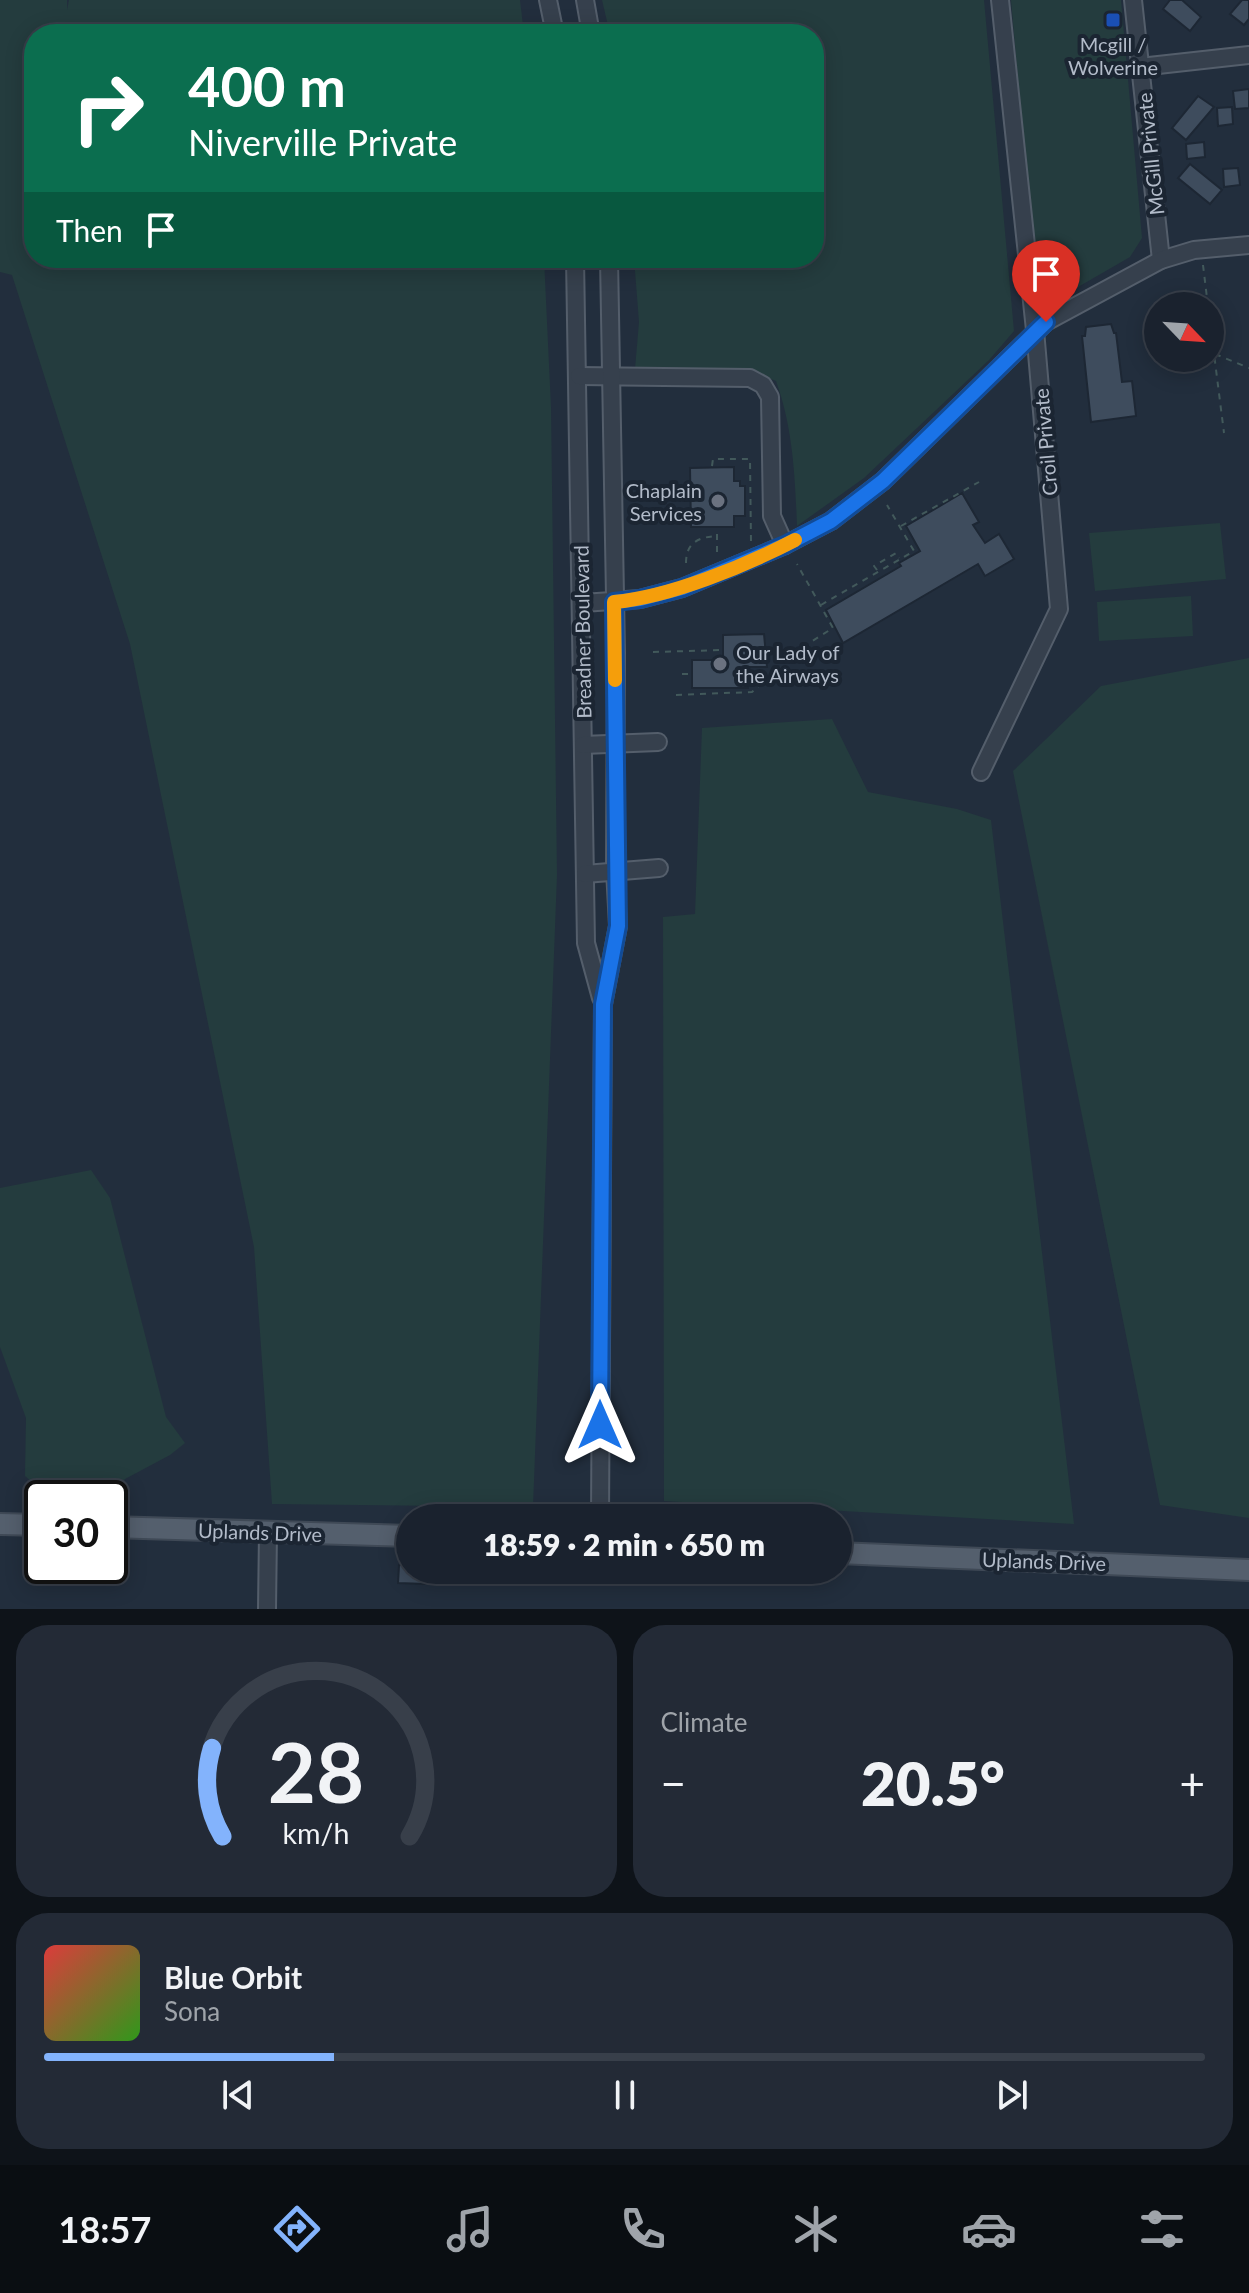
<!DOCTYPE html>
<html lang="en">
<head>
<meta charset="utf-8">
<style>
	body { margin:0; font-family:Lato,sans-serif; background:#232a36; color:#f1f3f6; height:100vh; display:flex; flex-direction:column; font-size:30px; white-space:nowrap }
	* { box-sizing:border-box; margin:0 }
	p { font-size:26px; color:#9fa4aa }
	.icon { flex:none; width:44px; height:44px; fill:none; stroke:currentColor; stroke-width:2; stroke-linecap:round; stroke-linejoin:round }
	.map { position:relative; height:1609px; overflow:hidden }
	.details { display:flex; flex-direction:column; gap:16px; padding:16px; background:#0e1319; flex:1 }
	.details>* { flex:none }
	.top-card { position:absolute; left:24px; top:24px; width:800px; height:244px; border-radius:32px; box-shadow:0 4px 20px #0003,0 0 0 2px #383f4a; background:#0b6e4f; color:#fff; overflow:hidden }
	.needle { width:52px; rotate:115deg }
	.controls { position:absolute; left:1144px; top:292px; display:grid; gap:16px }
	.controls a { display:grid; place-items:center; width:80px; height:80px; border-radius:50%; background:#1a222e; box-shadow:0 4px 20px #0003,0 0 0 2px #383f4a; font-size:40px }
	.speed { position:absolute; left:24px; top:1480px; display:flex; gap:16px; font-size:40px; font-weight:700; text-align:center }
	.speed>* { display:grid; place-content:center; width:104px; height:104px; border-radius:50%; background:#1a222e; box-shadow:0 4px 20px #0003,0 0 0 2px #383f4a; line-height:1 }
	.speed .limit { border:4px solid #111; border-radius:12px; background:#fff; color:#111 }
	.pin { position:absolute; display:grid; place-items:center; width:68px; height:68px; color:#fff; margin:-82px -34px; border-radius:50% 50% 50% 0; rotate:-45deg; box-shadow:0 0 8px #0007 }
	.pin .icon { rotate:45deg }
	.me { position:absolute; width:88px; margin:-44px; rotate:0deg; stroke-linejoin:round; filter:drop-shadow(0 0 6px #0008) }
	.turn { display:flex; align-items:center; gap:28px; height:168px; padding:0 32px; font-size:36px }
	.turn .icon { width:104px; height:104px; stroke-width:2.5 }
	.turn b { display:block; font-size:56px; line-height:68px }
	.then { display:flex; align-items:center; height:76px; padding:0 32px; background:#0003; gap:16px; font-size:30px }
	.big { font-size:60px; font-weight:800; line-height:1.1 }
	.details .tile { flex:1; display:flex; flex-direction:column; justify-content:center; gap:12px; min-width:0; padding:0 28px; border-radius:32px; background:#232a36 }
	.details .dial { align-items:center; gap:0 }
	.dial svg { height:208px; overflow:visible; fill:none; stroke:#383f4a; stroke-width:7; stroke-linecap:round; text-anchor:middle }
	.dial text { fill:#f1f3f6; stroke:none }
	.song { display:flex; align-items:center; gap:24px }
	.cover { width:96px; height:96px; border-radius:12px; background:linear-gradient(135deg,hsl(0 70% 55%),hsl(110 70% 35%)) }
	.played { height:8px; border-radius:4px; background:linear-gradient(90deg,#83b3fc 25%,#383f4a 25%) }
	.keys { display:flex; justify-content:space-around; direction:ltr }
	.heat { display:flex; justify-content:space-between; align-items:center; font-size:44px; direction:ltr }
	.details .tiles { flex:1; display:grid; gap:16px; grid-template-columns:1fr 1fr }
	.tile:last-child { grid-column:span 2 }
	.trip { position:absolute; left:396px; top:1504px; width:456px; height:80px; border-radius:40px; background:#1a222e; box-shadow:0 4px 20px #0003,0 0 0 2px #383f4a; font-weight:800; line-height:80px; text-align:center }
	.tabs { display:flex; height:128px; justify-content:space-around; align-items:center; background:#0a0e12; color:#9fa4aa }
	.tabs .icon { width:56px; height:56px }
	.tabs .on { color:#83b3fc }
	.tabs b { font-size:36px; color:#f1f3f6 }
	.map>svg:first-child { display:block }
	.green { fill:#243c3e }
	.building { fill:#3e4c5d; stroke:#1d2734; stroke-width:2 }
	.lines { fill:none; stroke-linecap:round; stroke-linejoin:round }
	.minor-casing { stroke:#545e6b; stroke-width:20 }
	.major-casing { stroke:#3f4956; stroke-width:24 }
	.path { stroke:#42595b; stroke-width:2; stroke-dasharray:6 6; stroke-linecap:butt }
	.minor { stroke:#36404d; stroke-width:16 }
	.major { stroke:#545f6d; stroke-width:20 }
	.route-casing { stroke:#114b97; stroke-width:20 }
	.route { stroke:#1a73e8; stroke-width:14 }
	.slow { stroke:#f59e0b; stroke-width:14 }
	.transit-dot { fill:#1a4fb4; stroke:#1b2532; stroke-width:3 }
	.worship-dot { fill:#6b7280; stroke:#1b2532; stroke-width:3 }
	.labels { text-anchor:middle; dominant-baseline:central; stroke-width:8; stroke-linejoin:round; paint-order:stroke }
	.poi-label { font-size:20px; fill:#b2bbc9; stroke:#1b2532 }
	.street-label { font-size:20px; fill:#b2bbc9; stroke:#1b2532 }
</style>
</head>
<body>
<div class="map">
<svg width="1249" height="1609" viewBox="0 0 1249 1609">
	<rect width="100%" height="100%" fill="#222e3d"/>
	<g class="green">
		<path d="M0 0H67V10L69 0H520L524 34H34V258H544L551 407 557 875 533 1507 272 1504 254 1247 130 644 12 275 0 272Z"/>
		<path d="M602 0H984L1014 331 989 360 864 478 797 526C795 475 793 428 776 381L746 369H635L639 322 634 258H814V34H610Z"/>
		<path d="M1011 0H1121L1142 238 1130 257 1052 302H1046L1037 293Z"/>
		<path d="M1220 523 1226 579 1095 591 1089 533Z"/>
		<path d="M1191 596 1193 636 1099 641 1097 602Z"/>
		<path d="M1249 658V1518L1160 1505 1013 771 1101 686Z"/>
		<path d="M832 719 868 792 957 809 991 820 1074 1524 664 1501 663 917 695 914 702 728Z"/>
		<path d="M91 1170 110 1198 166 1417 185 1443 170 1455 125 1479 108 1498H51L25 1476 26 1418 0 1347V1188Z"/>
	</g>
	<g class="building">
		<path d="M1170 0H1182L1201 17 1190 31 1163 9Z"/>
		<path d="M1242 0H1249V19L1244 25 1230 14Z"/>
		<path d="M1249 89V108L1235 109 1233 91Z"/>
		<path d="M1198 96 1214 107 1186 140 1172 128Z"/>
		<path d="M1232 107 1233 124 1218 126 1217 108Z"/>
		<path d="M1204 142 1205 157 1187 159 1186 144Z"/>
		<path d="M1190 164 1222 190 1210 204 1178 178Z"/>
		<path d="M1238 168 1240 185 1224 187 1223 169Z"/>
		<path d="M1111 324 1114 333H1116L1122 382 1132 381 1136 416 1091 422 1082 336H1085L1086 327Z"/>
		<path d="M734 467V481H740V486H745V516H734V527H691L690 468Z"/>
		<path d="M962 493 979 522 973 525 985 543 999 534 1014 559 985 576 978 564 843 643 826 610 901 566 899 563 920 551 906 526Z"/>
		<path d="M764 634 767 667H748V688H692V660H723V635Z"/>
		<path d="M399 1565H410V1570H454L453 1585 398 1583Z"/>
	</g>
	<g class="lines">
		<defs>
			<g id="minor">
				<path d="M548 0 555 34"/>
				<path d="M585 0 591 34"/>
				<path d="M1133 0 1161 260"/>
				<path d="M1140 67 1249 55"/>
				<path d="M575 258 586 943 601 998"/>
				<path d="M579 376 750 378 763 385 770 397 772 516 785 545"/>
				<path d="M583 603 640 599 682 588 785 545 831 521 883 481 1046 322 1161 260 1194 250 1249 245"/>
				<path d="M583 745 658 742"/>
				<path d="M981 772 1059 609 1035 330 1000 0"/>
				<path d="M585 874 659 868"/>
				<path d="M600 1518 603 1004 618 926 615 870 616 653 609 258"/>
				<path d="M267 1609 268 1532"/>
			</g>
			<g id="major">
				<path d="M0 1524 42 1525"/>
				<path d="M110 1527 410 1536"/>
				<path d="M838 1553 1249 1570"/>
			</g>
		</defs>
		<use href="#minor" class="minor-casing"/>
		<use href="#major" class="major-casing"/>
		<g class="path">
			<path d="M1203 265 1208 306"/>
			<path d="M1210 322 1224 433"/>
			<path d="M1215 354 1249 368"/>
			<path d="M712 466 713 459H750L751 542"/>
			<path d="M901 526 979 482"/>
			<path d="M717 534V553"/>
			<path d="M686 563C686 543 698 537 717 536"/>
			<path d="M877 570 874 566 896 553 899 558"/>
			<path d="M821 605 914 551 887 505"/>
			<path d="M653 652 723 650"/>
			<path d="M682 674H690"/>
			<path d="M676 695 752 692 801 648 833 628 797 564"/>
		</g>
		<use href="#minor" class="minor"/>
		<use href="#major" class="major"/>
	</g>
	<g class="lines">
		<defs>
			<path id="route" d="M600 1425 603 1004 618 926 614 602 640 599 682 588 785 545 831 521 883 481 1046 322"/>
		</defs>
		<use href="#route" class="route-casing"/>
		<use href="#route" class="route"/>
		<path class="slow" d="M615 680 614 602C670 597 745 566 795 540"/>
	</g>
	<rect class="transit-dot" x="1105" y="12" width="16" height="16" rx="4"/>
	<g class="worship-dot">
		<circle cx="718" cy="501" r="8"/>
		<circle cx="720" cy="664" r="8"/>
	</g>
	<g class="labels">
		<g class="poi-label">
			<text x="1113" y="44">Mcgill /<tspan x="1113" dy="23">Wolverine</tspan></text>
			<text x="702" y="490" text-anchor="end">Chaplain<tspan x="702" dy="23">Services</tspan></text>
			<text x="736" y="652" text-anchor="start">Our Lady of<tspan x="736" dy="23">the Airways</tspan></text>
		</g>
		<g class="street-label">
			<text transform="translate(1150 154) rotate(-96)">McGill Private</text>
			<text transform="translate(1045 442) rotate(-95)">Croil Private</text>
			<text transform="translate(582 632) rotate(-91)">Breadner Boulevard</text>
			<text transform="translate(260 1532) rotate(2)">Uplands Drive</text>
			<text transform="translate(1044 1561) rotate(2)">Uplands Drive</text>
		</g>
	</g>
</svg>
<div class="controls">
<a><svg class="needle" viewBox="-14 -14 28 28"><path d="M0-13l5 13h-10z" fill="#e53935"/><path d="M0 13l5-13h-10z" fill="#9fa4aa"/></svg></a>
</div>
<div class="speed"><div class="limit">30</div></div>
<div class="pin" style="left:1046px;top:322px;background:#d93025"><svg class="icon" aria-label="arrive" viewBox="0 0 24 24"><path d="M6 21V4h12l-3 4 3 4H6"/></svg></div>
<svg class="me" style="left:600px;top:1425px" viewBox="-20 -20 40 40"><path d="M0-17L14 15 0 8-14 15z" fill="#1a73e8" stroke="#fff" stroke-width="4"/></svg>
<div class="trip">18:59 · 2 min · 650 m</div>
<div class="top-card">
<div class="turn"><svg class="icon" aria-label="right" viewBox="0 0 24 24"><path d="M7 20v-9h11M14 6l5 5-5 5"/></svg><div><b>400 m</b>Niverville Private</div></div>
<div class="then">Then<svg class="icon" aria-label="arrive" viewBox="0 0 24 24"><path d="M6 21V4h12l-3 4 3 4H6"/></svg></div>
</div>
</div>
<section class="details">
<div class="tiles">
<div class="tile dial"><svg viewBox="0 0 100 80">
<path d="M14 69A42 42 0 1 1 86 69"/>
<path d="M14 69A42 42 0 0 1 10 35" stroke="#83b3fc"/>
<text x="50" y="56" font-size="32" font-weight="700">28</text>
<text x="50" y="72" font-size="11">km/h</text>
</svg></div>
<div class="tile"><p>Climate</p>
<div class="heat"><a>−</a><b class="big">20.5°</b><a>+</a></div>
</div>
<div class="tile">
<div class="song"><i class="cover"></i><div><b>Blue Orbit</b><p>Sona</p></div></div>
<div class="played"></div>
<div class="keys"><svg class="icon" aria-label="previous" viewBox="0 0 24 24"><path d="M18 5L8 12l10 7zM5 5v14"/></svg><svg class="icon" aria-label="pause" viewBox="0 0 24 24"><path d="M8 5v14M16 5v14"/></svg><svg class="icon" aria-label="next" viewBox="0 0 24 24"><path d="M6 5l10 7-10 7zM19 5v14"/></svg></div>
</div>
</div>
</section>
<nav class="tabs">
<b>18:57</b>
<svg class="icon on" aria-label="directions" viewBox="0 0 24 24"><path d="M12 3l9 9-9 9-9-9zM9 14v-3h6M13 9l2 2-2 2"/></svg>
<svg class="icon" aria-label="music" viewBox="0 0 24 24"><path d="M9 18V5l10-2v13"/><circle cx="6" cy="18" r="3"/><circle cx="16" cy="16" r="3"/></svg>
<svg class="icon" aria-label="phone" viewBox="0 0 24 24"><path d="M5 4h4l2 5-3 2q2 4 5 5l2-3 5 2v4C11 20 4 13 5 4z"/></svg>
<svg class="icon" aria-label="climate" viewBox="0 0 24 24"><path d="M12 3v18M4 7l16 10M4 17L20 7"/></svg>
<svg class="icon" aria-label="car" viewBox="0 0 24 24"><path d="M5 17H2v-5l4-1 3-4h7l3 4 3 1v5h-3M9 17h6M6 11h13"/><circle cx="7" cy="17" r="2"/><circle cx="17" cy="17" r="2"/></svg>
<svg class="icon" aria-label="filters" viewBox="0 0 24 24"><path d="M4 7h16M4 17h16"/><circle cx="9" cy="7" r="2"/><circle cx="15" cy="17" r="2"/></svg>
</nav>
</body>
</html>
